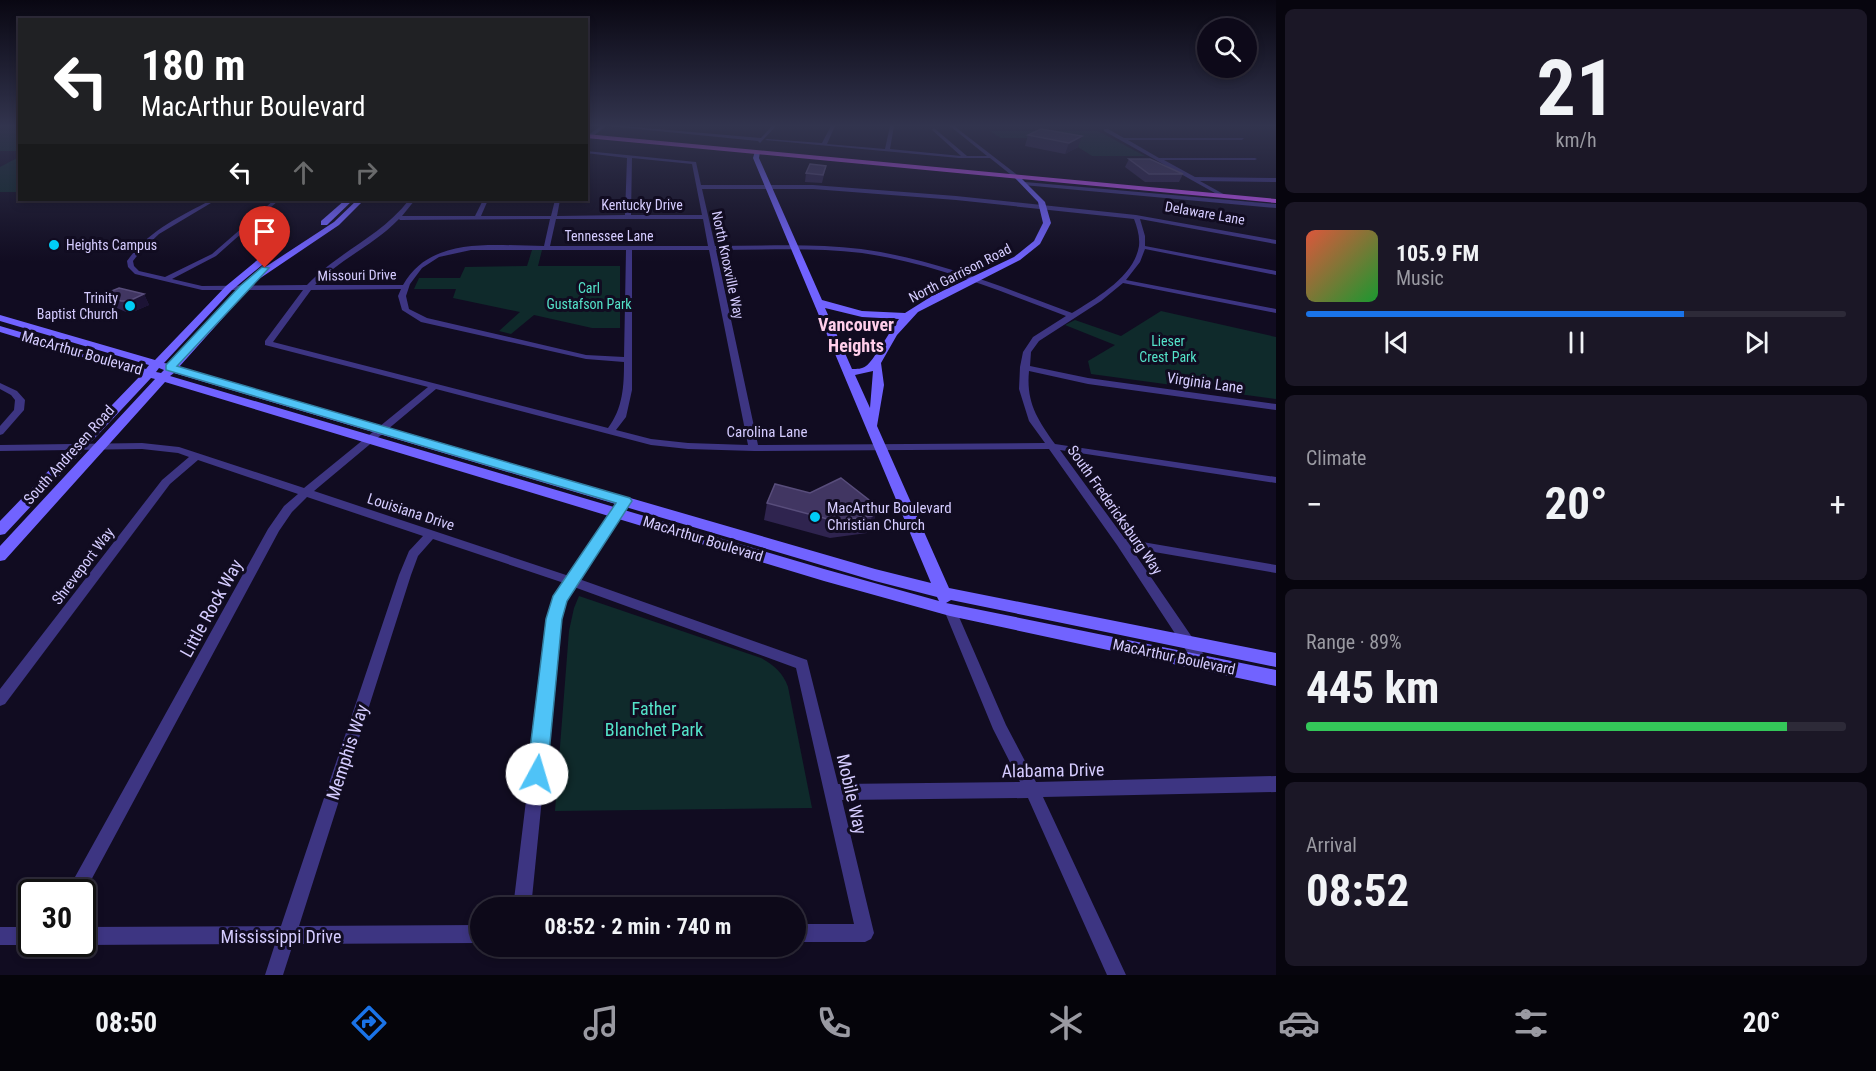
<!DOCTYPE html>
<html lang="en">
<head>
<meta charset="utf-8">
<style>
	body { margin:0; font-family:"Roboto Condensed",sans-serif; background:#1b1726; color:#f1f3f6; height:100vh; display:flex; flex-direction:column; font-size:22px; white-space:nowrap }
	* { box-sizing:border-box; margin:0 }
	p { font-size:20px; color:#9a9aa2 }
	.icon { flex:none; width:33px; height:33px; fill:none; stroke:currentColor; stroke-width:2; stroke-linecap:round; stroke-linejoin:round }
	.map { position:relative; flex:1; overflow:hidden }
	.drawer { display:flex; flex-direction:column; gap:9px; padding:9px; background:#07050e; width:600px }
	.drawer>* { flex:none }
	.banner { position:absolute; left:18px; top:18px; width:570px; height:183px; border-radius:0px; box-shadow:0 3px 9px #0003,0 0 0 2px #2d2a38; background:#202124; color:#fff; overflow:hidden }
	.controls { position:absolute; left:1197px; top:18px; display:grid; gap:12px }
	.controls a { display:grid; place-items:center; width:60px; height:60px; border-radius:50%; background:#0d0919; box-shadow:0 3px 9px #0003,0 0 0 2px #2d2a38; font-size:30px }
	.speed { position:absolute; left:18px; top:879px; display:flex; gap:12px; font-size:30px; font-weight:700; text-align:center }
	.speed>* { display:grid; place-content:center; width:78px; height:78px; border-radius:50%; background:#0d0919; box-shadow:0 3px 9px #0003,0 0 0 2px #2d2a38; line-height:1 }
	.speed .limit { border:3px solid #111; border-radius:9px; background:#fff; color:#111 }
	.pin { position:absolute; display:grid; place-items:center; width:51px; height:51px; color:#fff; margin:-62px -26px; border-radius:50% 50% 50% 0; rotate:-45deg; box-shadow:0 0 6px #0007 }
	.pin .icon { rotate:45deg }
	.me { position:absolute; width:66px; margin:-33px; rotate:6deg; stroke-linejoin:round; filter:drop-shadow(0 0 4px #0008) }
	.turn { display:flex; align-items:center; gap:21px; height:126px; padding:0 24px; font-size:27px }
	.turn .icon { width:78px; height:78px; stroke-width:2.5 }
	.turn b { display:block; font-size:42px; line-height:51px }
	.lanes { display:flex; align-items:center; height:57px; padding:0 24px; background:#0003; justify-content:center; gap:30px; direction:ltr }
	.lanes .off { opacity:.35 }
	.big { font-size:45px; font-weight:700; line-height:1.1 }
	.drawer .card { flex:1; display:flex; flex-direction:column; justify-content:center; gap:9px; min-width:0; padding:0 21px; border-radius:9px; background:#1b1726 }
	.drawer .dial { align-items:center; gap:0 }
	.dial b { font-size:78px; line-height:1 }
	.song { display:flex; align-items:center; gap:18px }
	.cover { width:72px; height:72px; border-radius:9px; background:linear-gradient(135deg,hsl(10 70% 55%),hsl(130 70% 35%)) }
	.played { height:6px; border-radius:3px; background:linear-gradient(90deg,#1a73e8 70%,#2d2a38 70%) }
	.keys { display:flex; justify-content:space-around; direction:ltr }
	.heat { display:flex; justify-content:space-between; align-items:center; font-size:33px; direction:ltr }
	.charge { height:9px; border-radius:4px; background:linear-gradient(90deg,#34c759 89%,#2d2a38 0) }
	.trip { position:absolute; left:470px; top:897px; width:336px; height:60px; border-radius:30px; background:#0d0919; box-shadow:0 3px 9px #0003,0 0 0 2px #2d2a38; font-weight:700; line-height:60px; text-align:center }
	.tab-bar { display:flex; height:96px; justify-content:space-around; align-items:center; background:#05040a; color:#9a9aa2 }
	.tab-bar .icon { width:42px; height:42px }
	.tab-bar .selected { color:#1a73e8 }
	.tab-bar b { font-size:27px; color:#f1f3f6 }
	main { display:flex; flex:1; min-height:0 }
	.map>svg:first-child { display:block }
	.green { fill:#0f2a2b }
	.lines { fill:none; stroke-linecap:round; stroke-linejoin:round }
	.street { fill:#3d3582; fill-rule:evenodd }
	.secondary { fill:#7163ff; fill-rule:evenodd }
	.primary { fill:#ca53ff; fill-rule:evenodd }
	.wall { fill:#2f244f }
	.shaded-wall { fill:#1c1335 }
	.building { fill:#413662; stroke:#584d7b; stroke-width:1.5 }
	.route { fill:#4fc3f7; stroke:#337fa1; stroke-width:1.5 }
	.poi-dot { fill:#00cdf7; stroke:#110c21; stroke-width:2 }
	.labels { text-anchor:middle; dominant-baseline:central; stroke-width:6; stroke-linejoin:round; paint-order:stroke }
	.far-street-label { font-size:14px; fill:#d5ccff; stroke:#110c21 }
	.far-poi-label { font-size:14px; fill:#d5ccff; stroke:#110c21; text-anchor:start }
	.far-park-label { font-size:14px; fill:#54e3c9; stroke:#110c21 }
	.street-label { font-size:15px; fill:#d5ccff; stroke:#110c21 }
	.poi-label { font-size:15px; fill:#d5ccff; stroke:#110c21; text-anchor:start }
	.far-district-label { font-size:18px; font-weight:bold; fill:#ffceea; stroke:#110c21 }
	.near-street-label { font-size:18px; fill:#d5ccff; stroke:#110c21 }
	.near-park-label { font-size:18px; fill:#54e3c9; stroke:#110c21 }
</style>
</head>
<body>
<main>
<div class="map">
<svg width="1276" height="975" viewBox="0 0 1276 975">
	<rect width="100%" height="100%" fill="#110c21"/>
	<g class="green">
		<rect x="0" y="126" width="19" height="25"/>
		<path d="M990 131H1098L1145 156H1092L1064 138H1001Z"/>
		<path d="M19 157V192H0V167Z"/>
		<path d="M532 250H542L538 266H620V328H592L534 315 511 334 499 331 520 312 453 298 456 289H414L419 278H460L465 267 527 266Z"/>
		<path d="M1161 311 1276 337V399L1091 374 1088 361 1115 345 1065 325 1075 320 1121 336Z"/>
		<path d="M579 596 761 658C774 665 783 673 788 687L812 808 555 811 569 631 574 608Z"/>
	</g>
	<g class="lines">
		<g class="street">
			<path d="M601 126H606L592 137H588V135Z"/>
			<path d="M608 126H622L761 138 772 126H776L760 143 758 141Z"/>
			<path d="M831 126H835L827 144 885 149 890 126H894L890 149 961 156 932 130 934 128 967 156H987L950 126H954L1020 177 1015 178 990 158H959L765 140 767 139 822 143Z"/>
			<path d="M1104 129H1108L1124 138H1244L1242 140H1128L1159 158H1255L1257 159 1255 160H1164L1195 177 1276 178V182L1200 181 1227 196 1222 197 1104 131Z"/>
			<path d="M586 151 696 162 701 185H813L956 196 1136 215 1276 240V244L1140 219 1145 236V246L1276 271V275L1145 249 1140 262 1126 280 1276 309V313L1123 283 1101 301 1039 341 1031 352 1030 366 1088 378 1276 404V410L1088 384 1029 371C1026 402 1037 419 1055 444L1276 477V483L1060 450 1125 539 1276 565V573L1131 548 1207 659 1209 663 1207 667 1202 669 1197 667 1117 545 1049 449 754 451 688 449 651 445 436 389 314 491 569 576 621 498H629L630 501 579 579 807 660 838 784 1020 782 993 729 944 610 946 607 950 605 954 607 956 610 1006 725 1036 782 1276 776V792L1043 797 1126 975H1107L1028 798 842 800 874 933 871 939 865 942H795V924H854L796 668 574 587 565 601 560 619 531 908H513L548 619 553 600 564 583 433 539 418 556 411 575 299 926 480 925V943L293 944 283 975H265L275 944 82 945 78 944H82V927L281 926 399 575 409 551 423 536 307 497 292 512 279 531 82 897V892H68L70 886 268 529 284 506 298 494 198 460 170 484 5 704 0 706V689L162 480 189 457 178 453 142 449 0 451V445L142 443 179 447 304 488 428 387 265 345V341L303 290H202L135 274 128 267 127 261C148 231 179 217 211 200H216L159 234 140 252 133 261 134 266 139 271 165 277 212 254 274 200H279L216 256 172 279 202 286 307 285C339 251 379 238 409 200H415L402 216H475L483 200H488L481 216H551L555 200H560L557 216 625 215 627 158 586 153ZM632 158 692 164 702 215H631ZM702 189H813L956 200 1134 219C1137 227 1140 236 1139 246 1134 277 1096 298 1072 313 1003 287 934 259 861 249 813 243 763 246 715 246ZM399 219 400 220 550 219 544 246C495 246 431 235 403 285H315C340 259 374 245 399 219ZM556 219H703L708 246H550ZM471 250H626L624 357 586 355 427 318 409 309 406 296 410 284 422 268 439 257ZM632 250H709L748 445 688 443 651 439 616 430 626 417 632 390ZM716 250C764 250 814 247 862 253 933 263 1000 291 1066 316L1033 337 1023 352 1020 367 1019 389 1029 421 1045 443 758 445ZM401 289 398 296 402 310 421 322 586 359 624 362C624 386 623 408 608 428L273 342 311 290Z"/>
			<path d="M1025 182 1276 204V208L1023 185Z"/>
			<path d="M0 383 17 391 25 400 24 410 3 434 0 435V426L14 410 15 400 11 395 0 389Z"/>
			<path d="M0 927H32V944H36L32 945H0Z"/>
		</g>
		<g class="secondary">
			<path d="M755 151 760 152 759 158 822 300 862 311 905 313 932 296 1014 257 1034 241 1043 223 1038 202 1015 178V176H1019L1045 202 1051 223 1040 244 1020 260 918 312 897 335 881 363 884 385 877 426 949 588 1276 653V667L951 600 946 603 1276 670V686L950 616 824 581 165 382 5 560 0 561V546L155 379 151 378 5 534 0 535V521L141 375 0 332V326L146 369 149 365 0 321V315L155 360 226 286 261 257H267V261L232 290 164 363 169 364 250 277 334 222 357 200H364L339 225 256 281 179 367 875 569 931 583 753 158ZM825 308 862 317 899 319C891 329 873 362 866 366 862 369 857 369 852 369ZM159 368 164 370 161 373 156 372ZM873 371 870 408 855 375ZM174 373 875 581 937 597 939 601 824 569 170 376Z"/>
			<path d="M345 200H353L327 225H321V221Z"/>
		</g>
		<path class="primary" d="M586 134 1276 199V203L586 138Z"/>
	</g>
	<g class="wall">
		<path d="M1041 129 1078 147 1065 154 1025 146 1028 135Z"/>
		<path d="M1129 159 1183 174 1179 182H1145L1125 167Z"/>
		<path d="M826 166 822 183 805 182 806 173Z"/>
		<path d="M104 294H144L149 305 135 311 126 312 110 305Z"/>
		<path d="M810 493 878 507 873 523 867 533 830 538 764 520 767 503Z"/>
	</g>
	<g class="shaded-wall">
		<path d="M1082 136 1078 147 1065 154 1069 143Z"/>
		<path d="M144 294 149 305 135 311 129 301Z"/>
		<path d="M878 507 873 523 867 533 872 516Z"/>
	</g>
	<g class="building">
		<path d="M1041 129 1082 136 1069 143 1028 135Z"/>
		<path d="M1129 159H1150L1183 174H1149Z"/>
		<path d="M810 164 826 166 823 175 806 173Z"/>
		<path d="M119 288 144 294 129 301H121L104 294Z"/>
		<path d="M841 478 878 507 872 516 835 521 767 503 775 484 810 493Z"/>
	</g>
	<linearGradient id="sky" x2="0" y2="1"><stop stop-color="#090712"/><stop offset="0.48" stop-color="#32344e"/><stop offset="1" stop-color="#32344e" stop-opacity="0"/></linearGradient>
	<rect width="1276" height="262" fill="url(#sky)"/>
	<path class="route" d="M262 267 269 268 177 366 630 498 632 501 567 601 562 619 547 774 544 781 537 784 529 781 527 774 546 619 553 596 616 503 166 370V365L240 286Z"/>
	<g class="poi-dot">
		<circle cx="54" cy="245" r="6"/>
		<circle cx="130" cy="306" r="6"/>
		<circle cx="815" cy="517" r="6"/>
	</g>
	<g class="labels">
		<g class="far-street-label">
			<text x="642" y="205">Kentucky Drive</text>
			<text transform="translate(1205 213) rotate(10)">Delaware Lane</text>
			<text x="609" y="236">Tennessee Lane</text>
			<text transform="translate(728 265) rotate(78)">North Knoxville Way</text>
			<text transform="translate(960 273) rotate(-27)">North Garrison Road</text>
			<text transform="translate(357 275) rotate(-1)">Missouri Drive</text>
		</g>
		<g class="far-poi-label">
			<text x="66" y="245">Heights Campus</text>
			<text x="118" y="298" text-anchor="end">Trinity<tspan x="118" dy="16">Baptist Church</tspan></text>
		</g>
		<g class="far-park-label">
			<text x="589" y="288">Carl<tspan x="589" dy="16">Gustafson Park</tspan></text>
			<text x="1168" y="341">Lieser<tspan x="1168" dy="16">Crest Park</tspan></text>
		</g>
		<g class="street-label">
			<text transform="translate(82 353) rotate(16)">MacArthur Boulevard</text>
			<text transform="translate(1205 383) rotate(8)">Virginia Lane</text>
			<text x="767" y="432">Carolina Lane</text>
			<text transform="translate(69 455) rotate(-48)">South Andresen Road</text>
			<text transform="translate(1115 510) rotate(55)">South Fredericksburg Way</text>
			<text transform="translate(411 512) rotate(18)">Louisiana Drive</text>
			<text transform="translate(703 539) rotate(17)">MacArthur Boulevard</text>
			<text transform="translate(83 566) rotate(-53)">Shreveport Way</text>
			<text transform="translate(1174 657) rotate(12)">MacArthur Boulevard</text>
		</g>
		<g class="poi-label">
			<text x="827" y="508">MacArthur Boulevard<tspan x="827" dy="17">Christian Church</tspan></text>
		</g>
		<g class="far-district-label">
			<text x="856" y="324">Vancouver<tspan x="856" dy="21">Heights</tspan></text>
		</g>
		<g class="near-street-label">
			<text transform="translate(211 608) rotate(-61)">Little Rock Way</text>
			<text transform="translate(347 752) rotate(-72)">Memphis Way</text>
			<text transform="translate(1053 770) rotate(-1)">Alabama Drive</text>
			<text transform="translate(852 794) rotate(77)">Mobile Way</text>
			<text x="281" y="936">Mississippi Drive</text>
		</g>
		<g class="near-park-label">
			<text x="654" y="708">Father<tspan x="654" dy="21">Blanchet Park</tspan></text>
		</g>
	</g>
</svg>
<div class="controls">
<a><svg class="icon" aria-label="search" viewBox="0 0 24 24"><circle cx="10" cy="10" r="6"/><path d="M15 15l6 6"/></svg></a>
</div>
<div class="speed"><div class="limit">30</div></div>
<div class="pin" style="left:265px;top:268px;background:#d93025"><svg class="icon" aria-label="arrive" viewBox="0 0 24 24"><path d="M6 21V4h12l-3 4 3 4H6"/></svg></div>
<svg class="me" style="left:537px;top:774px" viewBox="-20 -20 40 40"><circle r="19" fill="#fff"/><path d="M0-13L10 11 0 6-10 11z" fill="#4fc3f7"/></svg>
<div class="trip">08:52 · 2 min · 740 m</div>
<div class="banner">
<div class="turn"><svg class="icon" aria-label="left" viewBox="0 0 24 24"><path d="M17 20v-9H6M10 6l-5 5 5 5"/></svg><div><b>180 m</b>MacArthur Boulevard</div></div>
<div class="lanes"><svg class="icon" aria-label="left" viewBox="0 0 24 24"><path d="M17 20v-9H6M10 6l-5 5 5 5"/></svg><svg class="icon off" aria-label="ahead" viewBox="0 0 24 24"><path d="M12 20V5M6 11l6-6 6 6"/></svg><svg class="icon off" aria-label="right" viewBox="0 0 24 24"><path d="M7 20v-9h11M14 6l5 5-5 5"/></svg></div>
</div>
</div>
<section class="drawer">
<div class="card dial"><b>21</b><p>km/h</p></div>
<div class="card">
<div class="song"><i class="cover"></i><div><b>105.9 FM</b><p>Music</p></div></div>
<div class="played"></div>
<div class="keys"><svg class="icon" aria-label="previous" viewBox="0 0 24 24"><path d="M18 5L8 12l10 7zM5 5v14"/></svg><svg class="icon" aria-label="pause" viewBox="0 0 24 24"><path d="M8 5v14M16 5v14"/></svg><svg class="icon" aria-label="next" viewBox="0 0 24 24"><path d="M6 5l10 7-10 7zM19 5v14"/></svg></div>
</div>
<div class="card"><p>Climate</p>
<div class="heat"><a>−</a><b class="big">20°</b><a>+</a></div>
</div>
<div class="card"><p>Range · 89%</p><b class="big">445 km</b><div class="charge"></div></div>
<div class="card"><p>Arrival</p><b class="big">08:52</b></div>
</section>
</main>
<nav class="tab-bar">
<b>08:50</b>
<svg class="icon selected" aria-label="directions" viewBox="0 0 24 24"><path d="M12 3l9 9-9 9-9-9zM9 14v-3h6M13 9l2 2-2 2"/></svg>
<svg class="icon" aria-label="music" viewBox="0 0 24 24"><path d="M9 18V5l10-2v13"/><circle cx="6" cy="18" r="3"/><circle cx="16" cy="16" r="3"/></svg>
<svg class="icon" aria-label="phone" viewBox="0 0 24 24"><path d="M5 4h4l2 5-3 2q2 4 5 5l2-3 5 2v4C11 20 4 13 5 4z"/></svg>
<svg class="icon" aria-label="climate" viewBox="0 0 24 24"><path d="M12 3v18M4 7l16 10M4 17L20 7"/></svg>
<svg class="icon" aria-label="car" viewBox="0 0 24 24"><path d="M5 17H2v-5l4-1 3-4h7l3 4 3 1v5h-3M9 17h6M6 11h13"/><circle cx="7" cy="17" r="2"/><circle cx="17" cy="17" r="2"/></svg>
<svg class="icon" aria-label="filters" viewBox="0 0 24 24"><path d="M4 7h16M4 17h16"/><circle cx="9" cy="7" r="2"/><circle cx="15" cy="17" r="2"/></svg>
<b>20°</b>
</nav>
</body>
</html>
